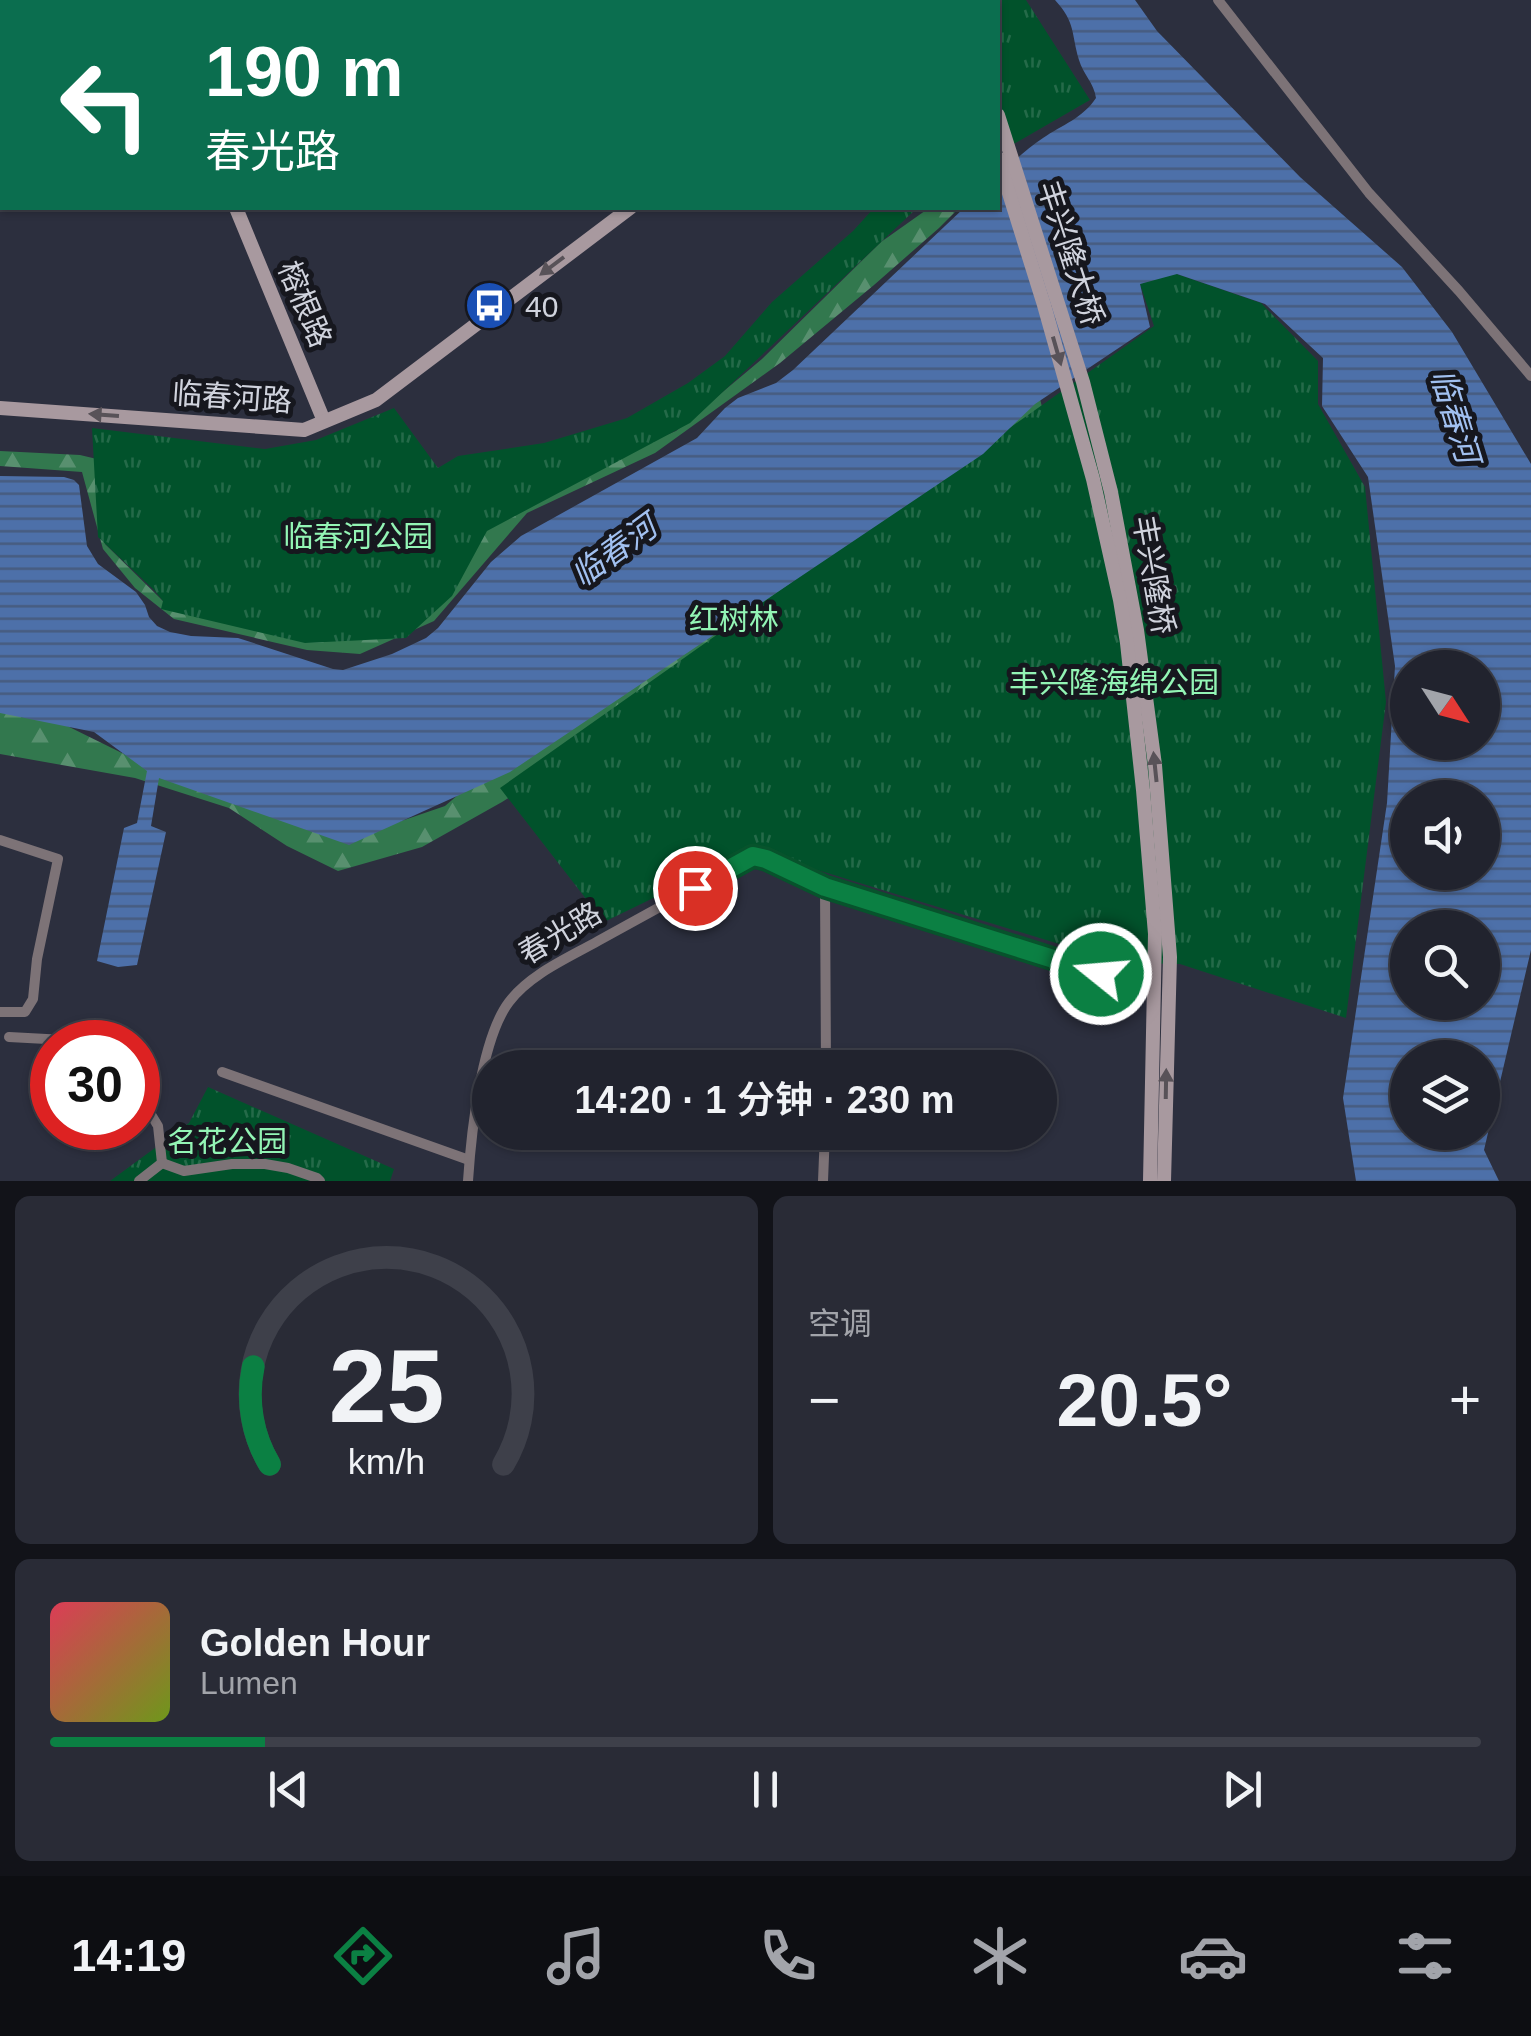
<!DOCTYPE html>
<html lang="zh">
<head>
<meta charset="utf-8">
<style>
	body { margin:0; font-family:Helvetica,"Noto Sans SC",sans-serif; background:#292b36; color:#f1f3f6; height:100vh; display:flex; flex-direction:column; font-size:38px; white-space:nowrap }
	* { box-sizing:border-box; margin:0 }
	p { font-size:32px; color:#a2a4aa }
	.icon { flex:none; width:55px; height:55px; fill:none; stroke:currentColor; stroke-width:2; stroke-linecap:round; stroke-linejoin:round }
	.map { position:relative; height:1181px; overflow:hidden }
	.panel { display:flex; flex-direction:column; gap:15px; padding:15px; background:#121319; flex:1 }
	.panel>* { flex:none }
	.banner { position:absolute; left:0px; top:0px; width:1000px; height:210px; box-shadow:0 2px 8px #0004,0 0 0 2px #3e404a; background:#0b6e4f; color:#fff; overflow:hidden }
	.needle { width:65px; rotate:126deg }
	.buttons { position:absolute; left:1390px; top:650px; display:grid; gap:20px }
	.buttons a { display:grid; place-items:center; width:110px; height:110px; border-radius:50%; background:#21232e; box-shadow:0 2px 8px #0004,0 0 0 2px #3e404a; font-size:50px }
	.speed { position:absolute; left:30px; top:1020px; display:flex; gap:20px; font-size:50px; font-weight:700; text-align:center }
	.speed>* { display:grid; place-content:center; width:130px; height:130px; border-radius:50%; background:#21232e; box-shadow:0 2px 8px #0004,0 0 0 2px #3e404a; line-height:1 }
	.speed .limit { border:15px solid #d22; background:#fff; color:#111 }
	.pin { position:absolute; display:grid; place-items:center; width:85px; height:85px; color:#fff; margin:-42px; border:5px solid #fff; border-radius:50%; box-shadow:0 2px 10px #0007 }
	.me { position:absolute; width:110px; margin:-55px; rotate:287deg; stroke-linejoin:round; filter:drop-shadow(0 0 8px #0008) }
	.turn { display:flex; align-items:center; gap:35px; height:210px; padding:0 40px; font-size:45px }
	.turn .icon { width:130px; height:130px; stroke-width:2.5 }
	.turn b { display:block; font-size:70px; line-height:85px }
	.big { font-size:75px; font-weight:600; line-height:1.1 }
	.panel .widget { flex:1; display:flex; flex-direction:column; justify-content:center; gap:15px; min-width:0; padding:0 35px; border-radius:15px; background:#292b36 }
	.panel .dial { align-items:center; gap:0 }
	.dial svg { height:260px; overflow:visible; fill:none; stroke:#3e404a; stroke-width:7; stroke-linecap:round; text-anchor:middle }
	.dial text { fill:#f1f3f6; stroke:none }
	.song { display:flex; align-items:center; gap:30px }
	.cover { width:120px; height:120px; border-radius:15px; background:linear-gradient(135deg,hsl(350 70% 55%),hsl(80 70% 35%)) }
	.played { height:10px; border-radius:5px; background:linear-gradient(90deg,#0b8043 15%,#3e404a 15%) }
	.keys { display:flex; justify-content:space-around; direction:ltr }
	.heat { display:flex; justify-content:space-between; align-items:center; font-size:55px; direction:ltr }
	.panel .tiles { flex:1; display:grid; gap:15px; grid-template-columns:1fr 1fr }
	.widget:last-child { grid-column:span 2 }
	.trip { position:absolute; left:472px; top:1050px; width:585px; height:100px; border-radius:50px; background:#21232e; box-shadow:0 2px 8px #0004,0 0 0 2px #3e404a; font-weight:600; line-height:100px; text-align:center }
	.tab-bar { display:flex; height:160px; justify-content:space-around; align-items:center; background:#0d0e12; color:#a2a4aa }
	.tab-bar .icon { width:70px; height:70px }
	.tab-bar .on { color:#0b8043 }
	.tab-bar b { font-size:45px; color:#f1f3f6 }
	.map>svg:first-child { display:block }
	.forest { fill:url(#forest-firs) }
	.park { fill:url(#park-tufts) }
	.water { fill:url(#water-rules); fill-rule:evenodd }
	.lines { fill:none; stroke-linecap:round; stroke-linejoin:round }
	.street { stroke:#7d7377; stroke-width:10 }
	.secondary { stroke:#a8999f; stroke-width:14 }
	.oneway { fill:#585258 }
	.route-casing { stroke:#07532c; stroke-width:25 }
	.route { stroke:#0b8043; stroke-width:18 }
	.labels { text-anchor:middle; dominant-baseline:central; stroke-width:10; stroke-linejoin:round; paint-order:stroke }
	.street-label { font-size:30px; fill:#d0d3dd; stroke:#16171e }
	.poi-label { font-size:30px; fill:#d0d3dd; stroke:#16171e; text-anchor:start }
	.park-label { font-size:30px; fill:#93f5b5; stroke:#16171e }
	.water-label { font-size:32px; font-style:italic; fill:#a1c0f0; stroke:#16171e }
</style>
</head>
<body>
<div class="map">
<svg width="1531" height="1181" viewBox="0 0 1531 1181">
	<defs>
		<pattern id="forest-firs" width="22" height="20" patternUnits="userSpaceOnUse" patternTransform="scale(2.5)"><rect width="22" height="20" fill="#32784e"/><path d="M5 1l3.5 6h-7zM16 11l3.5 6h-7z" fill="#58906f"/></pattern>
		<pattern id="park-tufts" width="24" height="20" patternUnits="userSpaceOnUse" patternTransform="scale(2.5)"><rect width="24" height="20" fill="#01522b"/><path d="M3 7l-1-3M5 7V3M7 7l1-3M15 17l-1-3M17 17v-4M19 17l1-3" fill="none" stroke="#256a49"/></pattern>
		<pattern id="water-rules" width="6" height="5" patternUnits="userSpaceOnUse" patternTransform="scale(2.5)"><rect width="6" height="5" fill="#4d70a9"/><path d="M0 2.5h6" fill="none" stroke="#475c80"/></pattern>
	</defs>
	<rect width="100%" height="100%" fill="#2c2f3e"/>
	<g class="forest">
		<path d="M929 208H959L939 228 874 285 780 363 655 453 527 513 434 621 360 654 307 650 174 619 135 588 103 549 82 472 0 466V451L80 455 101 460 105 544 163 601 477 514 676 431 762 359 881 242Z"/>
		<path d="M1020 316 1049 436 707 675 502 802 422 847 338 871 287 846 229 808 135 778 0 754V708L47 716 126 755 346 840 445 806Z"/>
	</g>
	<g class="park">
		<path d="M987 0H1026L1090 100 998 153V2H986Z"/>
		<path d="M874 208H917L690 423 487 531 452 596 406 638 305 643 161 609 163 601 155 591 98 537 92 428 265 449 316 440 394 408 438 468 458 456 544 443 627 418 688 383 725 356 772 302 853 231Z"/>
		<path d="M1174 273 1261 303 1318 361V404L1365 487 1386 702 1346 1018 1180 964 1121 963 752 850 604 922 500 788 1154 326 1140 284Z"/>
		<path d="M208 1087 394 1169 390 1181H110L189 1123Z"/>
	</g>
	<path class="water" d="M1055 0H1135L1157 31 1300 177 1402 267 1452 332 1531 464V950L1484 1150 1499 1181H1356L1343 1098 1387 803 1395 666 1368 477 1322 406 1323 358 1265 304 1177 274 1140 284 1150 327 1035 404 983 454 510 772 349 845 159 778 151 826 166 832 137 965 118 967 97 961 124 828 137 823 147 771 94 732 0 713V476L64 477 74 480 79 485 87 546 98 564 136 592 145 605 149 617 157 626 170 632 191 636 238 638 333 669 343 670 392 654 426 638 438 628 491 562 521 536 697 438 725 408 738 398 776 383 793 370 964 208H998V176C1012 163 1026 149 1043 138 1062 125 1083 118 1096 98 1094 83 1083 74 1079 60 1071 33 1076 23 1055 0ZM1408 668H1482V742H1408ZM1408 798H1482V872H1408ZM1408 928H1482V1002H1408ZM1408 1058H1482V1132H1408Z"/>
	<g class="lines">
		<g class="street">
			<path d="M1218 0 1369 193 1459 291 1531 376"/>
			<path d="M0 840 58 859 37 959 33 999 25 1012H0"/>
			<path d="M825 887 826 1068"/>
			<path d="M9 1037 65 1040 69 1042"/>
			<path d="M222 1072 469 1160"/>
			<path d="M138 1093 158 1126 162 1163 139 1181"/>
			<path d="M162 1163 184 1171 232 1164H265L288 1168 317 1178 320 1181"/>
			<path d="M468 1181C471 1135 481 1039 509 1002 530 974 568 958 598 941 649 913 701 884 753 856L766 859 825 887 1101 974C1128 977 1136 980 1155 957"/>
			<path d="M823 1181 825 1132"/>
		</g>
		<g class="secondary">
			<path d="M150 0 151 2"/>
			<path d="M932 0 934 2"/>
			<path d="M951 0 953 2"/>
			<path d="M166 2 172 0"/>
			<path d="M901 2 905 0"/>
			<path d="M0 65 2 64"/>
			<path d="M998 115 1083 382 1111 492 1137 630 1155 765 1170 957 1164 1181"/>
			<path d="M998 158 1044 305 1093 479 1120 600 1127 643 1143 790 1155 934 1150 1181"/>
			<path d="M236 208 324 421"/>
			<path d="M0 408 304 430 376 400 630 208"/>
		</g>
	</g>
	<defs><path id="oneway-solid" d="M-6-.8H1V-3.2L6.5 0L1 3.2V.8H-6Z" transform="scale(2.5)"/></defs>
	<g class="oneway">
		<use href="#oneway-solid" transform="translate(552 266) rotate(143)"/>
		<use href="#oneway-solid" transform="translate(1057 351) rotate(74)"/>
		<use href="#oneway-solid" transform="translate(104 415) rotate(-176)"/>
		<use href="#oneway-solid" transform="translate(1155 767) rotate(-96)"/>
		<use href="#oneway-solid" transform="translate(1166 1084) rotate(-89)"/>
	</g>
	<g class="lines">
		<defs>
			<path id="route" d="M695 888 753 856 766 859 825 887 1101 974"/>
		</defs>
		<use href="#route" class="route-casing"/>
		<use href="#route" class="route"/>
	</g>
	<defs>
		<symbol id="bus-disc" viewBox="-11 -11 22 22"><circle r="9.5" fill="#1a4fb4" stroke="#16171e"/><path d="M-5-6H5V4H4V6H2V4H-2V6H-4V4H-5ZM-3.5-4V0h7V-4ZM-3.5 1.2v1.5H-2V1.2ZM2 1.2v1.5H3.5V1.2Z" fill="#fff"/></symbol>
	</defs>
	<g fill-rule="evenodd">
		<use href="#bus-disc" x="462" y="278" width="55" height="55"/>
	</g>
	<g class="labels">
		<g class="street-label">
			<text transform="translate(1071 253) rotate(72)">丰兴隆大桥</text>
			<text transform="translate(305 304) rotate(67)">榕根路</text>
			<text transform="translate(232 397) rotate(4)">临春河路</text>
			<text transform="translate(1154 575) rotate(80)">丰兴隆桥</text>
			<text transform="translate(560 933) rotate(-31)">春光路</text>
		</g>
		<g class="poi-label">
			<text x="525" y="306">40</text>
		</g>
		<g class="park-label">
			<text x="358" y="536">临春河公园</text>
			<text x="734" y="619">红树林</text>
			<text x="1114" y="682">丰兴隆海绵公园</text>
			<text x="227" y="1141">名花公园</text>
		</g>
		<g class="water-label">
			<text transform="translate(1455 416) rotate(73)">临春河</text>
			<text transform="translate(614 551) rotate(-36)">临春河</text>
		</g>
	</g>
</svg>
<div class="buttons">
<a><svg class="needle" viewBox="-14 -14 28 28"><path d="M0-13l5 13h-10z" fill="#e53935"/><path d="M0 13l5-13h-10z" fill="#a2a4aa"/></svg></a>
<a><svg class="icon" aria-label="sound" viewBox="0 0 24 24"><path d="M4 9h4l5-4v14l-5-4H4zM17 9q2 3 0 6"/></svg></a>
<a><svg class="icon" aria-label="search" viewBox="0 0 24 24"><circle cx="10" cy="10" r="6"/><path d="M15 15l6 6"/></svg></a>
<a><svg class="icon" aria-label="layers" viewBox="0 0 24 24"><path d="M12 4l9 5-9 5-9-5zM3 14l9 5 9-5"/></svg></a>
</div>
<div class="speed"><div class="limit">30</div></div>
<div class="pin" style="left:695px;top:888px;background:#d93025"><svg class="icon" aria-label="arrive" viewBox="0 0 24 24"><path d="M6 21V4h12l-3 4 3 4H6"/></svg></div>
<svg class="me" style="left:1101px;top:974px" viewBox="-20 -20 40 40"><circle r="17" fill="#0b8043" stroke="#fff" stroke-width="3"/><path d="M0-11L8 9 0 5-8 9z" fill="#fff"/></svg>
<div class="trip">14:20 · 1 分钟 · 230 m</div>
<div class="banner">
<div class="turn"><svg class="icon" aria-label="left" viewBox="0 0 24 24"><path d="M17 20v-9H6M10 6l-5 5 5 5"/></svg><div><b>190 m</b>春光路</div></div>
</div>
</div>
<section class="panel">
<div class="tiles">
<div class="widget dial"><svg viewBox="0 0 100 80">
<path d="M14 69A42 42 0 1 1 86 69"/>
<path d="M14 69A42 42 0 0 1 9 39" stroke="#0b8043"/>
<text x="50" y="56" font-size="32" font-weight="700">25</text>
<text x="50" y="72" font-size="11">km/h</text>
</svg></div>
<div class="widget"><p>空调</p>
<div class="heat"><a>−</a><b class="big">20.5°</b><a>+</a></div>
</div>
<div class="widget">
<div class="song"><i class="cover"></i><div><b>Golden Hour</b><p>Lumen</p></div></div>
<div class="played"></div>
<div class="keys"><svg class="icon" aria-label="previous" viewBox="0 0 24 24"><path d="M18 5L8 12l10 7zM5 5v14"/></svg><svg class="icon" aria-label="pause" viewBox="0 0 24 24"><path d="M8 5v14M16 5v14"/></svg><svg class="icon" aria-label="next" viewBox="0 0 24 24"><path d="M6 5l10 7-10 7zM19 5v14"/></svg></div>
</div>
</div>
</section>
<nav class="tab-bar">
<b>14:19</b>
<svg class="icon on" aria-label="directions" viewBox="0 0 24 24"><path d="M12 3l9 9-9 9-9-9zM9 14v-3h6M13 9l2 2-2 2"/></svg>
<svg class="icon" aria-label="music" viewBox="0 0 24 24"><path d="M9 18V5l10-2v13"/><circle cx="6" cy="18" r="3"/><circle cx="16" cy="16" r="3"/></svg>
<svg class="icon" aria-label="phone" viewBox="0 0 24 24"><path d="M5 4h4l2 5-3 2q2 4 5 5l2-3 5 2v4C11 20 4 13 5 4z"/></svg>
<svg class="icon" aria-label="climate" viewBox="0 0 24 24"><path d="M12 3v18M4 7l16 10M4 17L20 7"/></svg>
<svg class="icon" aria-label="car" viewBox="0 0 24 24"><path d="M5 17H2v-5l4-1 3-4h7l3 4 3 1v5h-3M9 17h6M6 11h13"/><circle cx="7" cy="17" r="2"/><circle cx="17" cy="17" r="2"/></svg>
<svg class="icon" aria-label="filters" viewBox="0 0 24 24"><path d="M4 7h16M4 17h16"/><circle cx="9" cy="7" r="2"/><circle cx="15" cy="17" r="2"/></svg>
</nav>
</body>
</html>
